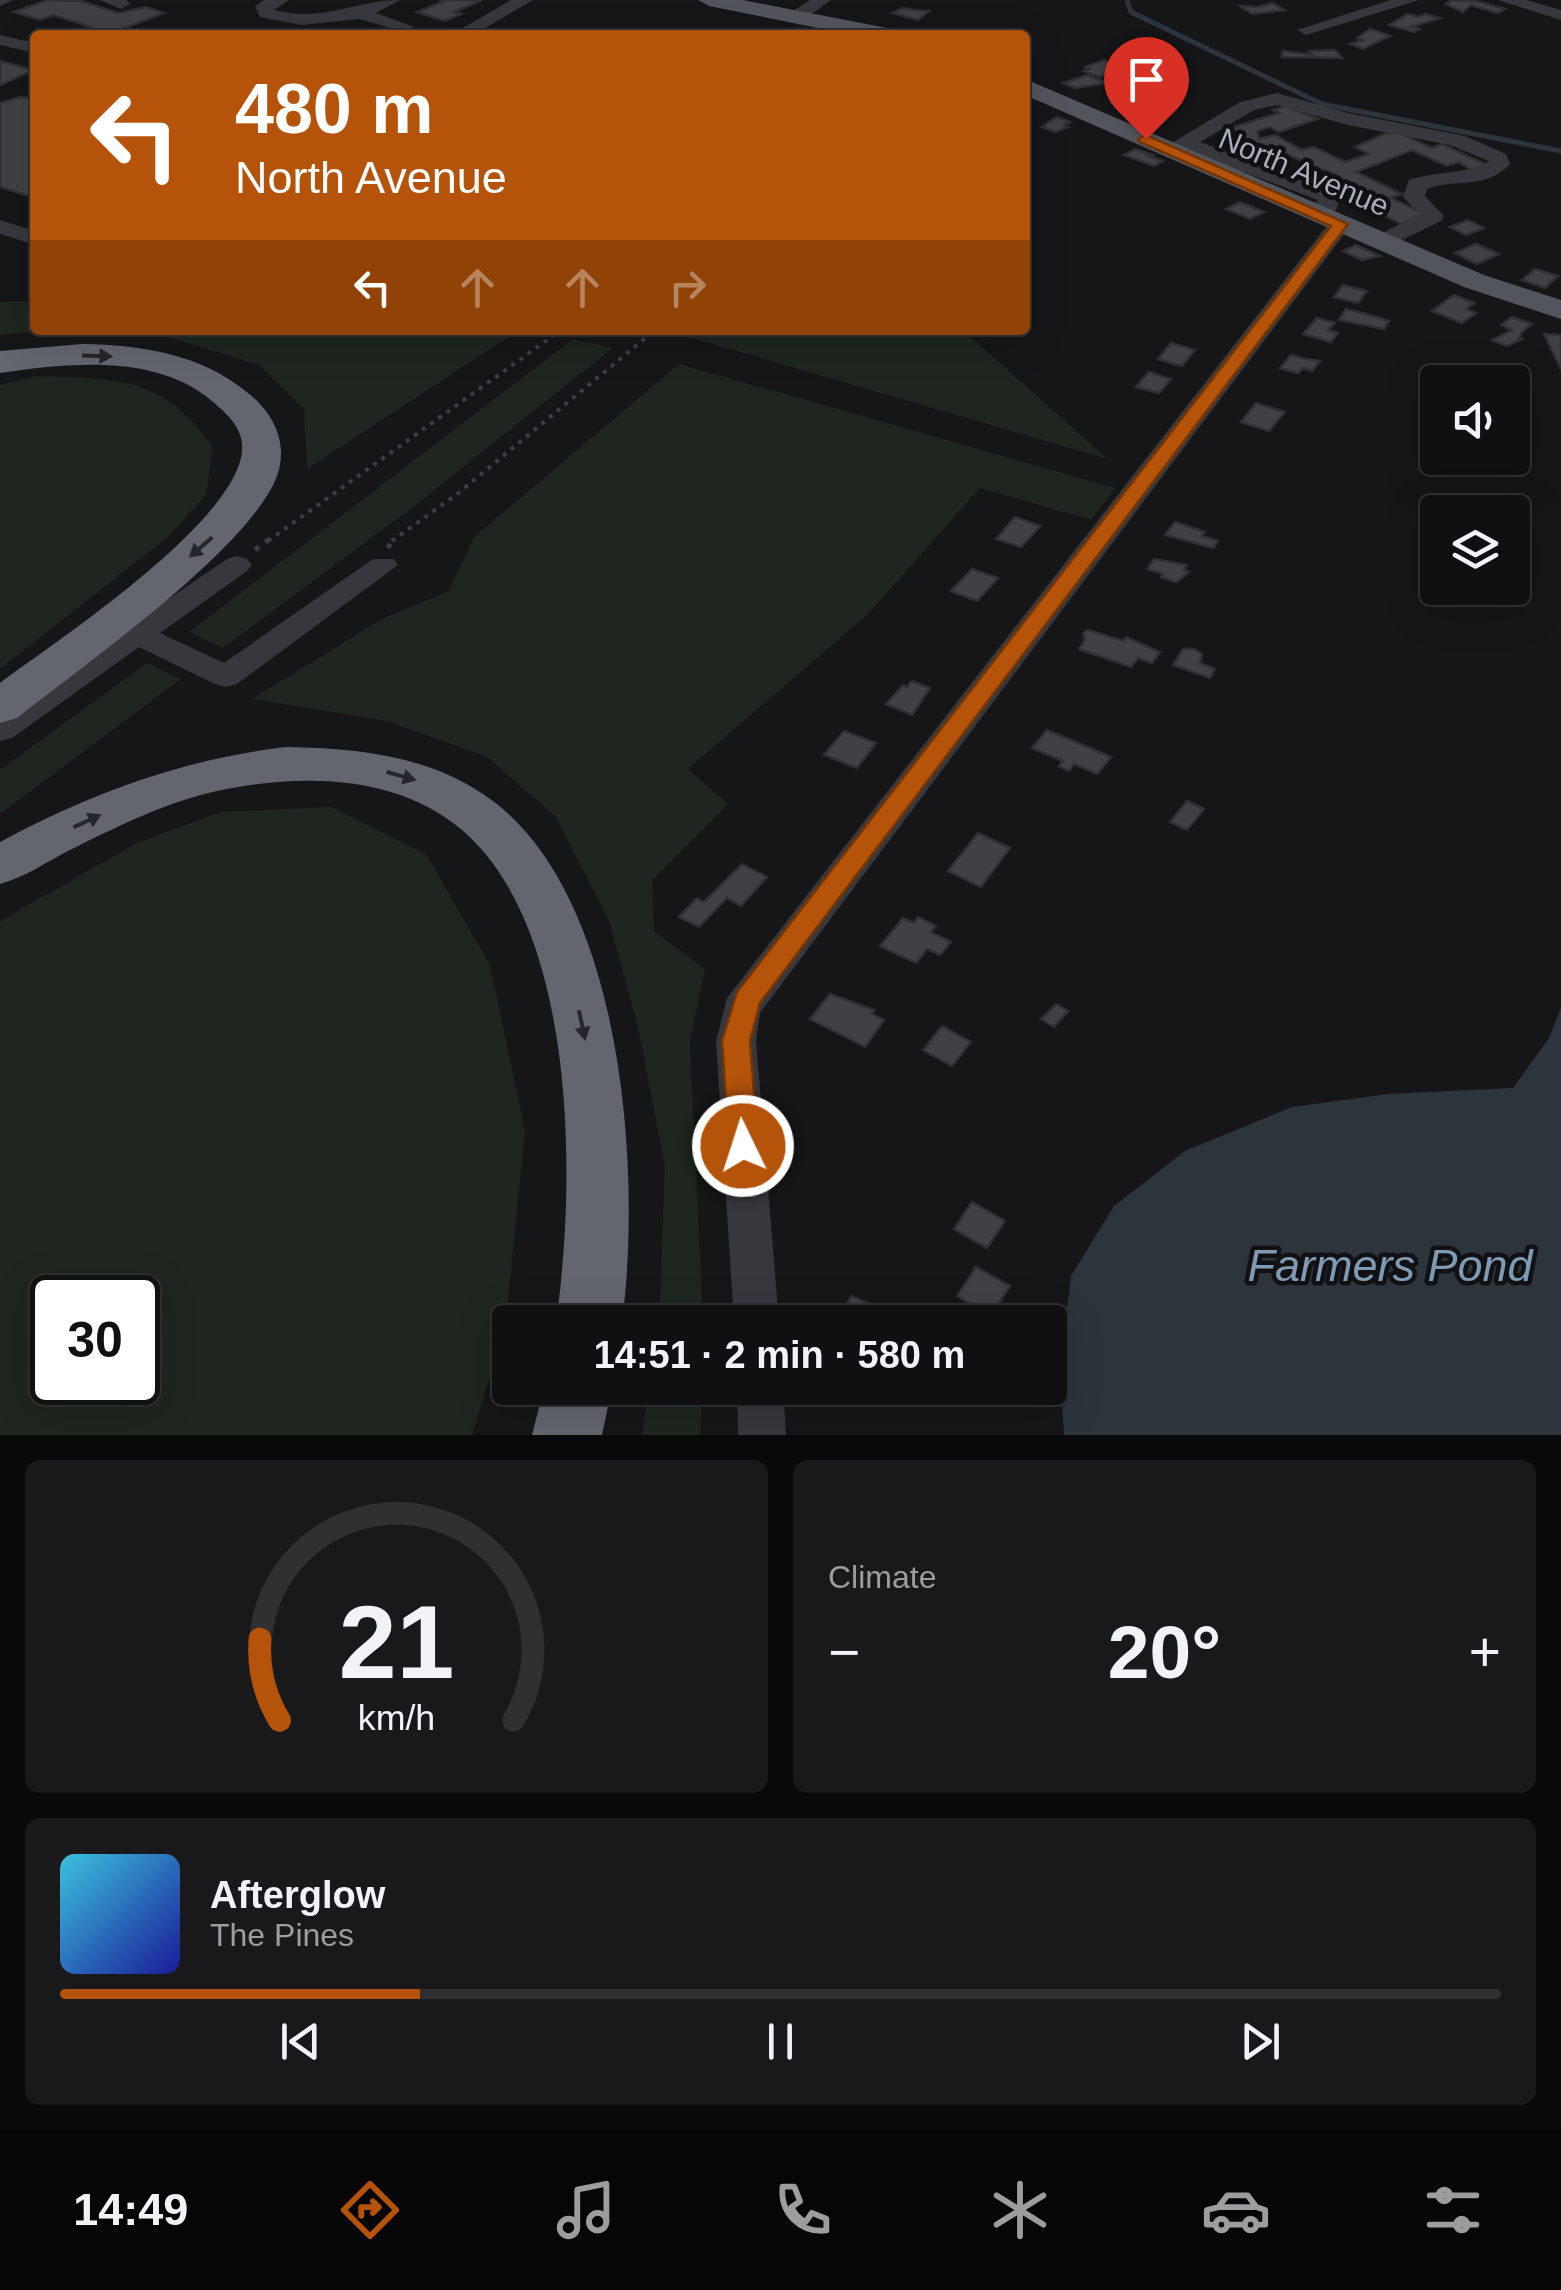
<!DOCTYPE html>
<html lang="en">
<head>
<meta charset="utf-8">
<style>
	body { margin:0; font-family:Arial,sans-serif; background:#19191b; color:#f1f3f6; height:100vh; display:flex; flex-direction:column; font-size:38px; white-space:nowrap }
	* { box-sizing:border-box; margin:0 }
	p { font-size:32px; color:#9c9d9f }
	.icon { flex:none; width:55px; height:55px; fill:none; stroke:currentColor; stroke-width:2; stroke-linecap:round; stroke-linejoin:round }
	.map { position:relative; height:1435px; overflow:hidden }
	.details { display:flex; flex-direction:column; gap:25px; padding:25px; background:#09090a; flex:1 }
	.details>* { flex:none }
	.top-card { position:absolute; left:30px; top:30px; width:1000px; height:305px; border-radius:10px; box-shadow:0 10px 40px #0002,0 0 0 2px #303032; background:#b45309; color:#fff; overflow:hidden }
	.fabs { position:absolute; left:1420px; top:365px; display:grid; gap:20px }
	.fabs a { display:grid; place-items:center; width:110px; height:110px; border-radius:10px; background:#101012; box-shadow:0 10px 40px #0002,0 0 0 2px #303032; font-size:50px }
	.speed { position:absolute; left:30px; top:1275px; display:flex; gap:20px; font-size:50px; font-weight:700; text-align:center }
	.speed>* { display:grid; place-content:center; width:130px; height:130px; border-radius:50%; background:#101012; box-shadow:0 10px 40px #0002,0 0 0 2px #303032; line-height:1 }
	.speed .limit { border:5px solid #111; border-radius:15px; background:#fff; color:#111 }
	.pin { position:absolute; display:grid; place-items:center; width:85px; height:85px; color:#fff; margin:-102px -42px; border-radius:50% 50% 50% 0; rotate:-45deg; box-shadow:0 0 10px #0007 }
	.pin .icon { rotate:45deg }
	.me { position:absolute; width:110px; margin:-55px; rotate:356deg; stroke-linejoin:round; filter:drop-shadow(0 0 8px #0008) }
	.turn { display:flex; align-items:center; gap:35px; height:210px; padding:0 40px; font-size:45px }
	.turn .icon { width:130px; height:130px; stroke-width:2.5 }
	.turn b { display:block; font-size:70px; line-height:85px }
	.lanes { display:flex; align-items:center; height:95px; padding:0 40px; background:#0003; justify-content:center; gap:50px; direction:ltr }
	.lanes .off { opacity:.35 }
	.big { font-size:75px; font-weight:700; line-height:1.1 }
	.details .card { flex:1; display:flex; flex-direction:column; justify-content:center; gap:15px; min-width:0; padding:0 35px; border-radius:15px; background:#19191b }
	.details .dial { align-items:center; gap:0 }
	.dial svg { height:260px; overflow:visible; fill:none; stroke:#303032; stroke-width:7; stroke-linecap:round; text-anchor:middle }
	.dial text { fill:#f1f3f6; stroke:none }
	.song { display:flex; align-items:center; gap:30px }
	.cover { width:120px; height:120px; border-radius:15px; background:linear-gradient(135deg,hsl(190 70% 55%),hsl(240 70% 35%)) }
	.played { height:10px; border-radius:5px; background:linear-gradient(90deg,#b45309 25%,#303032 25%) }
	.keys { display:flex; justify-content:space-around; direction:ltr }
	.heat { display:flex; justify-content:space-between; align-items:center; font-size:55px; direction:ltr }
	.details .tiles { flex:1; display:grid; gap:25px; grid-template-columns:1fr 1fr }
	.card:last-child { grid-column:span 2 }
	.trip { position:absolute; left:492px; top:1305px; width:575px; height:100px; border-radius:10px; background:#101012; box-shadow:0 10px 40px #0002,0 0 0 2px #303032; font-weight:700; line-height:100px; text-align:center }
	.tab-bar { display:flex; height:160px; justify-content:space-around; align-items:center; background:#060607; color:#9c9d9f }
	.tab-bar .icon { width:70px; height:70px }
	.tab-bar .active { color:#b45309 }
	.tab-bar b { font-size:45px; color:#f1f3f6 }
	.map>svg:first-child { display:block }
	.green { fill:#1e261f; fill-rule:evenodd }
	.water { fill:#2c353c }
	.lines { fill:none; stroke-linecap:round; stroke-linejoin:round }
	.stream { stroke:#2c353c; stroke-width:5 }
	.building { fill:#404145; stroke:#303034; stroke-width:2.5 }
	.path-far1 { stroke:#3d3f44; stroke-width:4; stroke-dasharray:4 6; stroke-linecap:butt }
	.path { stroke:#3d3f44; stroke-width:5; stroke-dasharray:5 8; stroke-linecap:butt }
	.minor { fill:#37383d; fill-rule:evenodd }
	.major { fill:#53555c; fill-rule:evenodd }
	.highway { fill:#63666e; fill-rule:evenodd }
	.oneway { fill:#26262a }
	.route { fill:#b45309; stroke:#753606; stroke-width:2.5 }
	.labels { text-anchor:middle; dominant-baseline:central; stroke-width:9; stroke-linejoin:round; paint-order:stroke }
	.far-street-label { font-size:30px; fill:#a8adb8; stroke:#111113 }
	.near-water-label { font-size:45px; font-style:italic; fill:#7f9bb3; stroke:#111113 }
</style>
</head>
<body>
<div class="map">
<svg width="1561" height="1435" viewBox="0 0 1561 1435">
	<rect width="100%" height="100%" fill="#161618"/>
	<g class="green">
		<path d="M35 301V330H59L0 335V302Z"/>
		<path d="M61 330H470L479 338 519 330 307 469 304 410 259 365 161 335Z"/>
		<path d="M681 330H963L1108 459 681 335Z"/>
		<path d="M573 339 613 348 412 508 223 648 189 632Z"/>
		<path d="M679 364 1115 488 1091 520 980 488 869 613 688 769 728 804 652 880 654 931 705 969 690 1042 703 1322H659L665 1166 638 1027 609 921 556 817 487 757 387 721 252 699 382 619 449 591 474 537Z"/>
		<path d="M37 376C116 378 166 377 213 448L206 495 169 536 0 669V385Z"/>
		<path d="M147 663 181 679 0 814V770Z"/>
		<path d="M332 807 426 854 490 965 525 1131 505 1327 472 1435H0V921L137 843 220 812ZM52 1298H138V1382H52Z"/>
		<path d="M649 1388H703L700 1435H642Z"/>
	</g>
	<path class="water" d="M1561 1008V1435H1064L1060 1368 1071 1276 1114 1206 1185 1151 1292 1107 1388 1094 1513 1088 1549 1038Z"/>
	<g class="lines">
		<path class="stream" d="M1127 0 1131 12 1322 104 1561 151"/>
	</g>
	<g class="building">
		<path d="M48 0 81 1 118 13 146 7 164 13 106 35H80L75 33 91 27 54 15 40 20 14 12Z"/>
		<path d="M439 0H482L454 12 461 14 445 21 417 12 444 1Z"/>
		<path d="M1451 0 1476 1 1505 9 1498 13 1471 5 1463 12 1446 4Z"/>
		<path d="M1272 3 1284 10 1252 14 1240 6 1258 7Z"/>
		<path d="M903 8 914 10 929 11 918 20 892 13Z"/>
		<path d="M1408 14 1418 17 1425 14 1440 18 1411 27 1419 29 1414 32 1389 25Z"/>
		<path d="M1370 29 1390 36 1363 49 1350 44 1363 40 1357 38Z"/>
		<path d="M1335 50 1342 58 1282 57 1283 51 1313 55 1309 51Z"/>
		<path d="M1104 60 1121 67 1100 77 1084 71 1090 69 1085 67Z"/>
		<path d="M0 61 34 70 0 85Z"/>
		<path d="M1088 75 1107 83 1075 88 1063 83Z"/>
		<path d="M20 97 35 99V198L0 187V103Z"/>
		<path d="M1285 106 1318 119 1279 132 1270 127 1257 131 1259 139 1275 135 1302 150 1314 147 1345 162 1369 154 1355 147 1386 133H1399L1432 148 1442 144 1487 165 1471 170 1459 162 1447 166 1412 150 1356 172 1402 194 1391 198 1428 216 1401 224 1369 208 1379 205 1321 180 1336 175 1286 154 1275 158 1228 138 1241 133 1230 128 1279 113 1273 110Z"/>
		<path d="M1057 117 1070 122 1064 125 1068 127 1055 132 1042 127Z"/>
		<path d="M1135 149 1152 155 1149 156 1163 161 1154 166 1124 155Z"/>
		<path d="M1240 202 1264 212 1250 219 1226 209Z"/>
		<path d="M1468 220 1484 228 1466 235 1450 227Z"/>
		<path d="M1476 244 1499 254 1477 264 1455 253Z"/>
		<path d="M1356 245 1380 256 1362 260 1343 251Z"/>
		<path d="M1535 269 1558 276 1545 288 1522 280Z"/>
		<path d="M1343 285 1367 291 1358 303 1334 297Z"/>
		<path d="M1454 295 1474 303 1466 309 1476 313 1462 323 1432 311Z"/>
		<path d="M1346 309 1370 315 1389 321 1384 329 1339 320Z"/>
		<path d="M1512 317 1532 324 1522 332 1519 338 1522 339 1507 346 1492 340 1512 330 1501 325Z"/>
		<path d="M1317 318 1335 323 1328 330 1338 333 1331 342 1303 334Z"/>
		<path d="M1544 334 1561 335V369Z"/>
		<path d="M1171 343 1195 350 1182 366 1158 359Z"/>
		<path d="M1291 355 1305 359 1320 361 1312 371 1303 368 1298 373 1280 368Z"/>
		<path d="M1149 372 1171 379 1159 393 1136 387Z"/>
		<path d="M1256 403 1285 412 1269 431 1241 422Z"/>
		<path d="M1015 517 1040 526 1021 547 996 539Z"/>
		<path d="M1175 522 1205 532 1202 536 1218 541 1213 548 1165 535Z"/>
		<path d="M1154 559 1187 565 1184 570 1189 572 1176 582 1161 577 1163 574 1147 569Z"/>
		<path d="M972 569 998 578 977 601 951 591Z"/>
		<path d="M1088 630 1124 641 1126 637 1160 652 1152 663 1138 658 1131 667 1079 649 1085 640 1083 633Z"/>
		<path d="M1183 649H1194L1202 654 1200 663 1215 669 1210 678 1173 665Z"/>
		<path d="M912 681 930 688 912 715 886 704 903 685 907 687Z"/>
		<path d="M1047 730 1111 757 1097 774 1074 764 1069 771 1059 766 1063 761 1032 748Z"/>
		<path d="M844 731 876 743 857 768 824 755Z"/>
		<path d="M1187 801 1204 809 1187 830 1170 822Z"/>
		<path d="M978 833 1010 848 981 887 948 871Z"/>
		<path d="M742 864 767 877 741 906 727 898 699 927 679 917 697 898 704 902Z"/>
		<path d="M918 917 936 926 931 932 951 942 940 955 927 949 916 963 880 946 903 918 914 923Z"/>
		<path d="M830 994 874 1010 872 1014 884 1020 865 1047 810 1019Z"/>
		<path d="M1056 1004 1068 1011 1054 1027 1041 1019Z"/>
		<path d="M942 1026 971 1042 952 1066 923 1050Z"/>
		<path d="M972 1202 1005 1221 987 1248 954 1229Z"/>
		<path d="M976 1267 1010 1286 991 1316 957 1296Z"/>
		<path d="M851 1296 908 1320 838 1322Z"/>
	</g>
	<g class="lines">
		<g class="path-far1">
			<path d="M268 541 561 330"/>
			<path d="M392 541 456 495 655 330"/>
		</g>
		<g class="path">
			<path d="M388 548 393 538"/>
			<path d="M255 550 271 538"/>
		</g>
		<g class="minor">
			<path d="M0 0H13L0 6Z"/>
			<path d="M100 0H126L130 4 121 9Z"/>
			<path d="M264 0H289L274 10C324 23 354 0 400 0L376 13 414 27 405 32 359 19 301 25 260 17 255 6Z"/>
			<path d="M511 0H533L473 35H451Z"/>
			<path d="M810 0H831L805 19H793V11Z"/>
			<path d="M1391 0H1419L1306 35 1297 30Z"/>
			<path d="M1498 0H1526L1561 10V20Z"/>
			<path d="M0 35 35 43V53L0 45Z"/>
			<path d="M1277 93 1348 113 1465 136 1506 154 1510 164C1487 190 1456 178 1427 189L1425 196 1444 216 1441 221 1383 249 1375 247 1372 242 1375 237 1419 214 1403 197 1409 180C1436 171 1471 174 1489 161L1450 145 1348 125 1277 105 1254 110 1200 142 1338 192 1341 197 1336 210 1316 220 1305 213 1318 200 1185 150 1170 156 1160 150 1240 102Z"/>
			<path d="M1340 217 1348 219 1351 224 1348 229 760 1013 756 1041 779 1322H734L716 1041 727 998 1332 219Z"/>
			<path d="M0 220 35 231V245L0 234Z"/>
			<path d="M237 556 247 559 252 565 247 571 160 633 224 663 373 559H393L398 565 237 684 226 687 215 684 139 647 12 738 0 741V714L227 559Z"/>
			<path d="M737 1388H783L786 1435H738Z"/>
		</g>
		<g class="major">
			<path d="M698 0H742L887 28 898 35H853L709 6Z"/>
			<path d="M1025 79 1484 275 1561 300V319L1464 287 1025 95Z"/>
		</g>
		<g class="highway">
			<path d="M82 344C142 345 201 354 248 393 272 412 288 441 278 473 255 545 80 668 17 718L0 723V683C55 642 250 514 242 443 240 425 225 412 212 401 156 353 68 363 0 373V351Z"/>
			<path d="M286 747C354 748 425 755 483 794 624 887 642 1171 622 1322H556C576 1184 578 929 462 830 401 778 314 774 238 787 178 796 122 824 68 851 45 863 25 877 0 884V842C91 793 184 759 286 747Z"/>
			<path d="M544 1388H612L602 1435H532Z"/>
		</g>
	</g>
	<defs><path id="oneway-solid" d="M-6-.8H1V-3.2L6.5 0L1 3.2V.8H-6Z" transform="scale(2.5)"/></defs>
	<g class="oneway">
		<use href="#oneway-solid" transform="translate(97 356) rotate(2)"/>
		<use href="#oneway-solid" transform="translate(201 547) rotate(139)"/>
		<use href="#oneway-solid" transform="translate(401 776) rotate(16)"/>
		<use href="#oneway-solid" transform="translate(87 821) rotate(-25)"/>
		<use href="#oneway-solid" transform="translate(582 1025) rotate(78)"/>
	</g>
	<path class="route" d="M1146 135 1348 224 760 1003 750 1041 758 1146 754 1155 743 1159 733 1155 729 1146 722 1041 737 992 1331 226 1140 142 1138 139Z"/>
	<g class="labels">
		<g class="far-street-label">
			<text transform="translate(1304 172) rotate(23)">North Avenue</text>
		</g>
		<g class="near-water-label">
			<text x="1390" y="1265">Farmers Pond</text>
		</g>
	</g>
</svg>
<div class="fabs">
<a><svg class="icon" aria-label="sound" viewBox="0 0 24 24"><path d="M4 9h4l5-4v14l-5-4H4zM17 9q2 3 0 6"/></svg></a>
<a><svg class="icon" aria-label="layers" viewBox="0 0 24 24"><path d="M12 4l9 5-9 5-9-5zM3 14l9 5 9-5"/></svg></a>
</div>
<div class="speed"><div class="limit">30</div></div>
<div class="pin" style="left:1146px;top:139px;background:#d93025"><svg class="icon" aria-label="arrive" viewBox="0 0 24 24"><path d="M6 21V4h12l-3 4 3 4H6"/></svg></div>
<svg class="me" style="left:743px;top:1146px" viewBox="-20 -20 40 40"><circle r="17" fill="#b45309" stroke="#fff" stroke-width="3"/><path d="M0-11L8 9 0 5-8 9z" fill="#fff"/></svg>
<div class="trip">14:51 · 2 min · 580 m</div>
<div class="top-card">
<div class="turn"><svg class="icon" aria-label="left" viewBox="0 0 24 24"><path d="M17 20v-9H6M10 6l-5 5 5 5"/></svg><div><b>480 m</b>North Avenue</div></div>
<div class="lanes"><svg class="icon" aria-label="left" viewBox="0 0 24 24"><path d="M17 20v-9H6M10 6l-5 5 5 5"/></svg><svg class="icon off" aria-label="ahead" viewBox="0 0 24 24"><path d="M12 20V5M6 11l6-6 6 6"/></svg><svg class="icon off" aria-label="ahead" viewBox="0 0 24 24"><path d="M12 20V5M6 11l6-6 6 6"/></svg><svg class="icon off" aria-label="right" viewBox="0 0 24 24"><path d="M7 20v-9h11M14 6l5 5-5 5"/></svg></div>
</div>
</div>
<section class="details">
<div class="tiles">
<div class="card dial"><svg viewBox="0 0 100 80">
<path d="M14 69A42 42 0 1 1 86 69"/>
<path d="M14 69A42 42 0 0 1 8 44" stroke="#b45309"/>
<text x="50" y="56" font-size="32" font-weight="700">21</text>
<text x="50" y="72" font-size="11">km/h</text>
</svg></div>
<div class="card"><p>Climate</p>
<div class="heat"><a>−</a><b class="big">20°</b><a>+</a></div>
</div>
<div class="card">
<div class="song"><i class="cover"></i><div><b>Afterglow</b><p>The Pines</p></div></div>
<div class="played"></div>
<div class="keys"><svg class="icon" aria-label="previous" viewBox="0 0 24 24"><path d="M18 5L8 12l10 7zM5 5v14"/></svg><svg class="icon" aria-label="pause" viewBox="0 0 24 24"><path d="M8 5v14M16 5v14"/></svg><svg class="icon" aria-label="next" viewBox="0 0 24 24"><path d="M6 5l10 7-10 7zM19 5v14"/></svg></div>
</div>
</div>
</section>
<nav class="tab-bar">
<b>14:49</b>
<svg class="icon active" aria-label="directions" viewBox="0 0 24 24"><path d="M12 3l9 9-9 9-9-9zM9 14v-3h6M13 9l2 2-2 2"/></svg>
<svg class="icon" aria-label="music" viewBox="0 0 24 24"><path d="M9 18V5l10-2v13"/><circle cx="6" cy="18" r="3"/><circle cx="16" cy="16" r="3"/></svg>
<svg class="icon" aria-label="phone" viewBox="0 0 24 24"><path d="M5 4h4l2 5-3 2q2 4 5 5l2-3 5 2v4C11 20 4 13 5 4z"/></svg>
<svg class="icon" aria-label="climate" viewBox="0 0 24 24"><path d="M12 3v18M4 7l16 10M4 17L20 7"/></svg>
<svg class="icon" aria-label="car" viewBox="0 0 24 24"><path d="M5 17H2v-5l4-1 3-4h7l3 4 3 1v5h-3M9 17h6M6 11h13"/><circle cx="7" cy="17" r="2"/><circle cx="17" cy="17" r="2"/></svg>
<svg class="icon" aria-label="filters" viewBox="0 0 24 24"><path d="M4 7h16M4 17h16"/><circle cx="9" cy="7" r="2"/><circle cx="15" cy="17" r="2"/></svg>
</nav>
</body>
</html>
